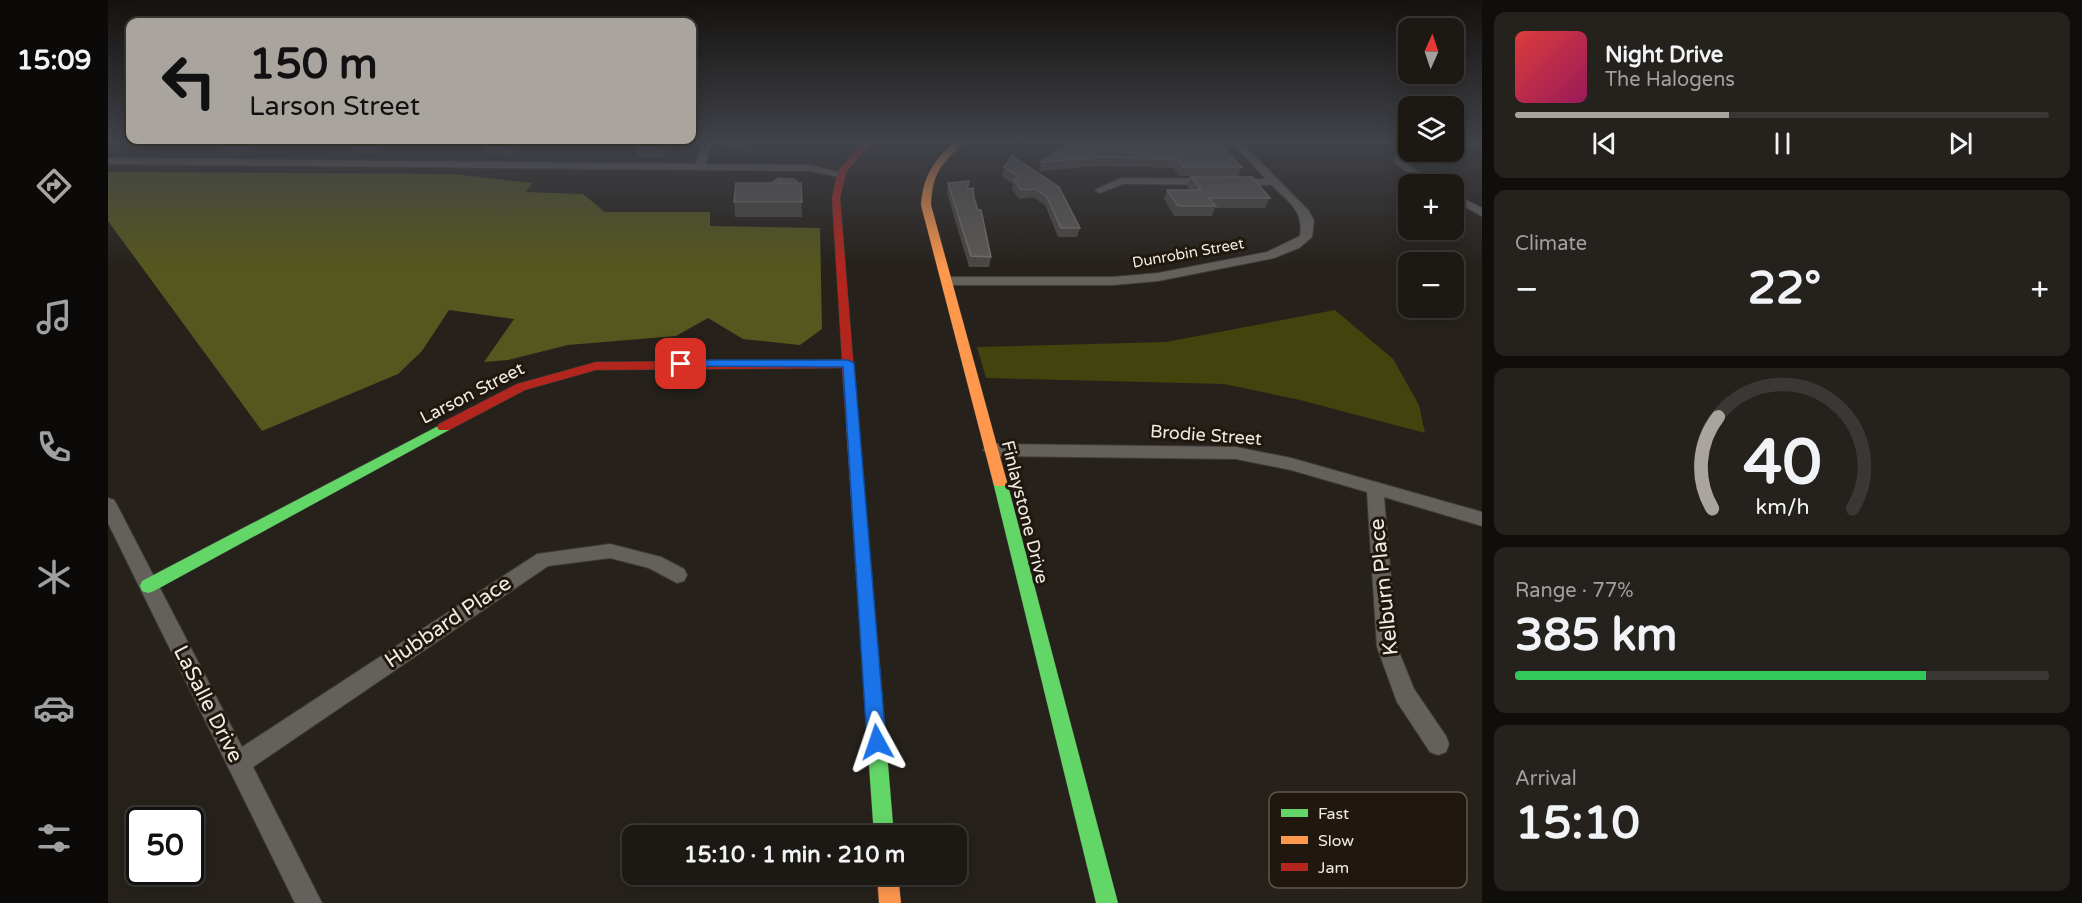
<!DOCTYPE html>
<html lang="en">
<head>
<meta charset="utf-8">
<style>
	body { margin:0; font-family:"Varela Round",sans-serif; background:#25221d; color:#f1f3f6; height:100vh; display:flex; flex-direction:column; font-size:22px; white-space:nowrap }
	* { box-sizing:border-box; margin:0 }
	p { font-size:20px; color:#a0a0a0 }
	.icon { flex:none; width:33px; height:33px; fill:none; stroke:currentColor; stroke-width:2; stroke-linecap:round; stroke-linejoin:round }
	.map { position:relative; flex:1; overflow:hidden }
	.side { display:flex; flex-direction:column; gap:12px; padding:12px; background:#0f0e0b; width:600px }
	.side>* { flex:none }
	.banner { position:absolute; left:18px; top:18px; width:570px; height:126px; border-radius:12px; box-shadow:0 3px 15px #0003,0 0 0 2px #3a3834; background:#aaa49e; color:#111; overflow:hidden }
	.needle { width:39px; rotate:3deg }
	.fabs { position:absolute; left:1290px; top:18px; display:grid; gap:12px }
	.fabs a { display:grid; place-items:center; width:66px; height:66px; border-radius:12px; background:#1c1914; box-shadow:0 3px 15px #0003,0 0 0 2px #3a3834; font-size:30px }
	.speed { position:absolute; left:18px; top:807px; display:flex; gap:12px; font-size:30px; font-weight:700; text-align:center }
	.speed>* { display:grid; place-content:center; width:78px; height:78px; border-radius:50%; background:#1c1914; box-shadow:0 3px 15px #0003,0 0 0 2px #3a3834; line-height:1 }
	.speed .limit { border:3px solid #111; border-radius:9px; background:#fff; color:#111 }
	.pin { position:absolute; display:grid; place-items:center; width:51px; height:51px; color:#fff; margin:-26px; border-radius:12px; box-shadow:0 3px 9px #0006 }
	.me { position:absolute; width:66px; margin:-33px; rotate:355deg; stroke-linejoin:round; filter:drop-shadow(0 0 4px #0008) }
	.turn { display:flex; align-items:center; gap:21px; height:126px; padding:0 24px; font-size:27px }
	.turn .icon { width:78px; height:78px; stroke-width:2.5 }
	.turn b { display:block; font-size:42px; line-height:51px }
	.big { font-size:45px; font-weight:700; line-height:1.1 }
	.side .card { flex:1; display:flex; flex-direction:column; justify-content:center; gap:9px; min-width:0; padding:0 21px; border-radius:12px; background:#25221d }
	.side .dial { align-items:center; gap:0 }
	.dial svg { height:156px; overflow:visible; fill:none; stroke:#3a3834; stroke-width:7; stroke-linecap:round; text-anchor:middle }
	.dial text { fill:#f1f3f6; stroke:none }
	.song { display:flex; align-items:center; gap:18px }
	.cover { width:72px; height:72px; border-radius:9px; background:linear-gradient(135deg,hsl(0 70% 55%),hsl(330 70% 35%)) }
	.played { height:6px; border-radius:3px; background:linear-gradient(90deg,#aaa49e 40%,#3a3834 40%) }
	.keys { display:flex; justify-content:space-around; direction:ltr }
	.heat { display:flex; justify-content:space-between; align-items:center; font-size:33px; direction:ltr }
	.charge { height:9px; border-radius:4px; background:linear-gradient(90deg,#34c759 77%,#3a3834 0) }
	.trip { position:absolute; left:514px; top:825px; width:345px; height:60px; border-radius:12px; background:#1c1914; box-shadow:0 3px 15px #0003,0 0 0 2px #3a3834; font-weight:700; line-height:60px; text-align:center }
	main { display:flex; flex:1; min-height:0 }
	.menu { display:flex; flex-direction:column; width:108px; justify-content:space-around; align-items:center; background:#0b0a08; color:#a0a0a0 }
	.menu .icon { width:42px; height:42px }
	.menu .current { color:#aaa49e }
	.menu b { font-size:27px; color:#f1f3f6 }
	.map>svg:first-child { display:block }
	.green { fill:#42440e }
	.forest { fill:#55571e }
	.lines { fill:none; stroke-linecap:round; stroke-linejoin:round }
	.lane-casing { stroke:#403c37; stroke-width:6 }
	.street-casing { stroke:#403c37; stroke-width:2 }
	.fast-casing { stroke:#403c37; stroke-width:1 }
	.slow-casing { stroke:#403c37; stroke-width:1 }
	.jam-casing { stroke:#403c37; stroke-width:1 }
	.lane { stroke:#64605c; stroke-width:5 }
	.street { fill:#64605c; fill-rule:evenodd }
	.fast { fill:#63d668; fill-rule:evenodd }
	.slow { fill:#ff974d; fill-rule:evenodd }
	.jam { fill:#b3261e; fill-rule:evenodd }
	.wall { fill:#4b4743 }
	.shaded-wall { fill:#35312c }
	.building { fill:#5d5955; stroke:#74706b; stroke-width:1.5 }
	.route { fill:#1a73e8; stroke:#114b97; stroke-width:1.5 }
	.labels { text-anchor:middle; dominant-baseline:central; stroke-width:6; stroke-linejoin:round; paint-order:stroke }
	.far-street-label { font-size:15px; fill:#f1ebe5; stroke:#20180e }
	.street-label { font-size:18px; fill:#f1ebe5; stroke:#20180e }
	.near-street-label { font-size:21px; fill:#f1ebe5; stroke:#20180e }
	.key { fill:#20180e; stroke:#5f574e; stroke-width:1.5 }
	.key-label { font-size:16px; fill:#f1ebe5 }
</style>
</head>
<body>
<main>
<nav class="menu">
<b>15:09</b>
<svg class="icon current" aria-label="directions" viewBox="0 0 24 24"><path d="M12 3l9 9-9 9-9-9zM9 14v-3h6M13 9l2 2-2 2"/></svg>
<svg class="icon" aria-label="music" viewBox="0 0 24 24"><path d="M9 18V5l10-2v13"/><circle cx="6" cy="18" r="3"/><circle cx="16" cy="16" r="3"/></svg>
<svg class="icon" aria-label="phone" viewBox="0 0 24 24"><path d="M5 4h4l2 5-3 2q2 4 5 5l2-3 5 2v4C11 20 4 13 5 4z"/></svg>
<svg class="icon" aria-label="climate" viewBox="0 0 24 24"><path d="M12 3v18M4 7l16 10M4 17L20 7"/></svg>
<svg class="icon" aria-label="car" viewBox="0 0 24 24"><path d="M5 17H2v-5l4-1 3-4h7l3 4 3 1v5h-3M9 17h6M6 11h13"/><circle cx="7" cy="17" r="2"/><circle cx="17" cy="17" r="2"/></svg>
<svg class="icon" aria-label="filters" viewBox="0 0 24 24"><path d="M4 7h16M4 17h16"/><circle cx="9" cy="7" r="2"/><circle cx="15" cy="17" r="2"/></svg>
</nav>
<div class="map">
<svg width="1374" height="903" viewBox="0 0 1374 903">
	<rect width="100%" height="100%" fill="#26211b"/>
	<path class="green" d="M1227 310 1285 359 1311 405 1317 433 1192 400 1116 384 878 378 869 347 1058 342Z"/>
	<path class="forest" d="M0 172 345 174 424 183 418 192 475 194 497 212H602V226L712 228 714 329 692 345 635 339 600 318 568 336 460 345 400 360 376 362 406 319 341 310 314 351 290 374 154 431 0 221Z"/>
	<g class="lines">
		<defs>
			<path id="lane" d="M671 180 686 181 689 186C680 191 673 192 665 184Z"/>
			<g id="street">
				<path d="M594 142H604L598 164 703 165 736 174 731 177 703 171 0 164V158L588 164Z"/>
				<path d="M1123 142H1133L1201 211 1206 221 1204 237 1191 248 1166 258 1050 281 1005 285H840L834 281 840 277H1005L1050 273 1159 252 1192 236C1196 210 1181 203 1164 185L1015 184 992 193 987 190 1013 178 1158 179Z"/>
				<path d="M1359 142H1374V145L1346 150V144Z"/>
				<path d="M1306 152H1320L1296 162 1328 184H1317L1286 163 1287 157Z"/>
				<path d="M1346 194 1374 208V216L1346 201Z"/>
				<path d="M883 444 1128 447 1183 458 1374 512V526L1276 497 1289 647 1306 689 1338 736 1341 744 1338 752 1330 755 1322 752 1289 702 1269 647 1259 492 1183 470 1128 459 883 456 875 450Z"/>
				<path d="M0 498 6 500 9 505 134 747 429 554 502 544 553 557 576 569 579 575 576 581 569 583 541 568 502 558 440 566 145 767 214 903H187L0 523Z"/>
			</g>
			<g id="fast">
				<path d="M336 423 343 427 341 430 46 591 40 593 34 591 32 586 34 581Z"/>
				<path d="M892 477 897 478 899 482 1010 903H988L885 482 887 478Z"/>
				<path d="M764 672 770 674 773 680 786 836H766L755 680 758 674Z"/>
			</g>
			<g id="slow">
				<path d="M847 142H856C834 164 824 172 823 205L899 482 897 486H887L885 482 813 205C815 177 826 159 847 142Z"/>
				<path d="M744 417 750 421 773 680 770 686 764 688 758 686 755 680 738 421Z"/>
				<path d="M769 874H790L793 903H771Z"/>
			</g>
			<path id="jam" d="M756 142H764L738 172 732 198 750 421 749 424 744 425 738 421 734 368 488 370 417 390 341 430H331L329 427 331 424 409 384 488 362 734 360 724 198 730 171Z"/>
		</defs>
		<use href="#lane" class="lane-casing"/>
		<use href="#street" class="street-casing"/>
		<use href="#fast" class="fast-casing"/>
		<use href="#slow" class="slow-casing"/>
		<use href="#jam" class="jam-casing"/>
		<use href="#lane" class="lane"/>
		<use href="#street" class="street"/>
		<use href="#fast" class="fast"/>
		<use href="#slow" class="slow"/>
		<use href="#jam" class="jam"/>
	</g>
	<g class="wall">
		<path d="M111 142H157L144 152H116Z"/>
		<path d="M240 142H284L272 154 245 153Z"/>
		<path d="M374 142H413L404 155 377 154Z"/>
		<path d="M527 142H562L556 157H529Z"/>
		<path d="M618 142H646L645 152 618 149Z"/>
		<path d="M963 142 1134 167 1130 177 1072 176 1065 168 992 166 931 171 933 162Z"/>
		<path d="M904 156 972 228 969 237H950L937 205 925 197 911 199 904 189 905 184 894 176 896 167Z"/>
		<path d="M1083 177 1162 198 1157 208H1107L1104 216H1066L1056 199 1059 190H1082L1079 187Z"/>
		<path d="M861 181 860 189 866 198 883 257 881 267H861L839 193 840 183Z"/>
		<path d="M693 183 694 217H627L626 202Z"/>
		<path d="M1188 831 1189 857 1183 862 1169 846Z"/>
		<path d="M1230 843 1242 885 1235 889 1212 873 1224 847Z"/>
	</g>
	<g class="shaded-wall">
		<path d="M139 142H157L144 152Z"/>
		<path d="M267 142H284L272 154Z"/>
		<path d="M401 142H413L404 155Z"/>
		<path d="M555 142H562L556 157 555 143Z"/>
	</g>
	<g class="building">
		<rect x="527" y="142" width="28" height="1"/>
		<path d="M963 142H1109L1134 167H1075L1069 159 995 157 933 162Z"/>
		<path d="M904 156 951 187 972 228H953L939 197 927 189 913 190 906 180 911 177 896 167Z"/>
		<path d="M1083 177H1144L1162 198H1101L1108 206H1070L1059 190H1093Z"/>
		<path d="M861 181 859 189 865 188 866 198 870 210H873L883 257 863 256 840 183Z"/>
		<path d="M628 183H693L694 202H626Z"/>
	</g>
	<linearGradient id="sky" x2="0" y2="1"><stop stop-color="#15120f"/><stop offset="0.53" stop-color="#41434a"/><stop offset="1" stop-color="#41434a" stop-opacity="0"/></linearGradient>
	<rect width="1374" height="268" fill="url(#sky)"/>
	<path class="route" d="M573 360H740L746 363 778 742 775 748 769 751 762 748 759 742 735 367 569 366V361Z"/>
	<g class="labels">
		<g class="far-street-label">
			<text transform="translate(1080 253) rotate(-10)">Dunrobin Street</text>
		</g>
		<g class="street-label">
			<text transform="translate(364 393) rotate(-27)">Larson Street</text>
			<text transform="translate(1098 435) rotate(4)">Brodie Street</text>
			<text transform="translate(917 512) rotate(76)">Finlaystone Drive</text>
		</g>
		<g class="near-street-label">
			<text transform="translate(1276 587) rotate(-96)">Kelburn Place</text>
			<text transform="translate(340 622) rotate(-34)">Hubbard Place</text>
			<text transform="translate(100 704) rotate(63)">LaSalle Drive</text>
		</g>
	</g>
	<rect x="1161" y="792" width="198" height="96" rx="9" class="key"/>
	<rect x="1173" y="809" width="27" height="8" fill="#63d668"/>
	<rect x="1173" y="836" width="27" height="8" fill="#ff974d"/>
	<rect x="1173" y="863" width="27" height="8" fill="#b3261e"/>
	<g class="key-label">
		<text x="1210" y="819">Fast</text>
		<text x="1210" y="846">Slow</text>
		<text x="1210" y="873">Jam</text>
	</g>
</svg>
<div class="fabs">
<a><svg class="needle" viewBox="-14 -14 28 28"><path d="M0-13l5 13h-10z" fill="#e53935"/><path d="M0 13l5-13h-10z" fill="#a0a0a0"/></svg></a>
<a><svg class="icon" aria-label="layers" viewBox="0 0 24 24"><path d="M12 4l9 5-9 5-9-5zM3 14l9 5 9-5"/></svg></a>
<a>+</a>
<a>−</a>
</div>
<div class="speed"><div class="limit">50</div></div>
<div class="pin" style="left:573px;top:364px;background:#d93025"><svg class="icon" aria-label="arrive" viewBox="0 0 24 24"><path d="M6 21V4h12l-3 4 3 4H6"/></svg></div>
<svg class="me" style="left:769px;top:742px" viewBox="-20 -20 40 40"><path d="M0-17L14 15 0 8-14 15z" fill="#1a73e8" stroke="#fff" stroke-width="4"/></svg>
<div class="trip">15:10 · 1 min · 210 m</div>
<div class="banner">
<div class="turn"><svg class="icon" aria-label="left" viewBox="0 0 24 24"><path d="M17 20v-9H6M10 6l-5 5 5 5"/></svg><div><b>150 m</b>Larson Street</div></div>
</div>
</div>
<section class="side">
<div class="card">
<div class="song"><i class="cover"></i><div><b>Night Drive</b><p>The Halogens</p></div></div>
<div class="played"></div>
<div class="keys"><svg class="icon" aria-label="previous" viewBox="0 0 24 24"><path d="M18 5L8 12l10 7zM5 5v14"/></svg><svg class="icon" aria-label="pause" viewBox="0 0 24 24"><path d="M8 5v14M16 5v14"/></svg><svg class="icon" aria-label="next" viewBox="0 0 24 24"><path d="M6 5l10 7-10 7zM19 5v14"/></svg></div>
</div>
<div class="card"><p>Climate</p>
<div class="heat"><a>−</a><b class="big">22°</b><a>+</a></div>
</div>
<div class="card dial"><svg viewBox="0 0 100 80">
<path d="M14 69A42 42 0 1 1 86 69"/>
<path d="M14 69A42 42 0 0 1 17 22" stroke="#aaa49e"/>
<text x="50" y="56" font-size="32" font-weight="700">40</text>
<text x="50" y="72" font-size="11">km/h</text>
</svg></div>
<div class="card"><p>Range · 77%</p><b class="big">385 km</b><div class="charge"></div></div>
<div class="card"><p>Arrival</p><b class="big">15:10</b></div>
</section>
</main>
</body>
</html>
